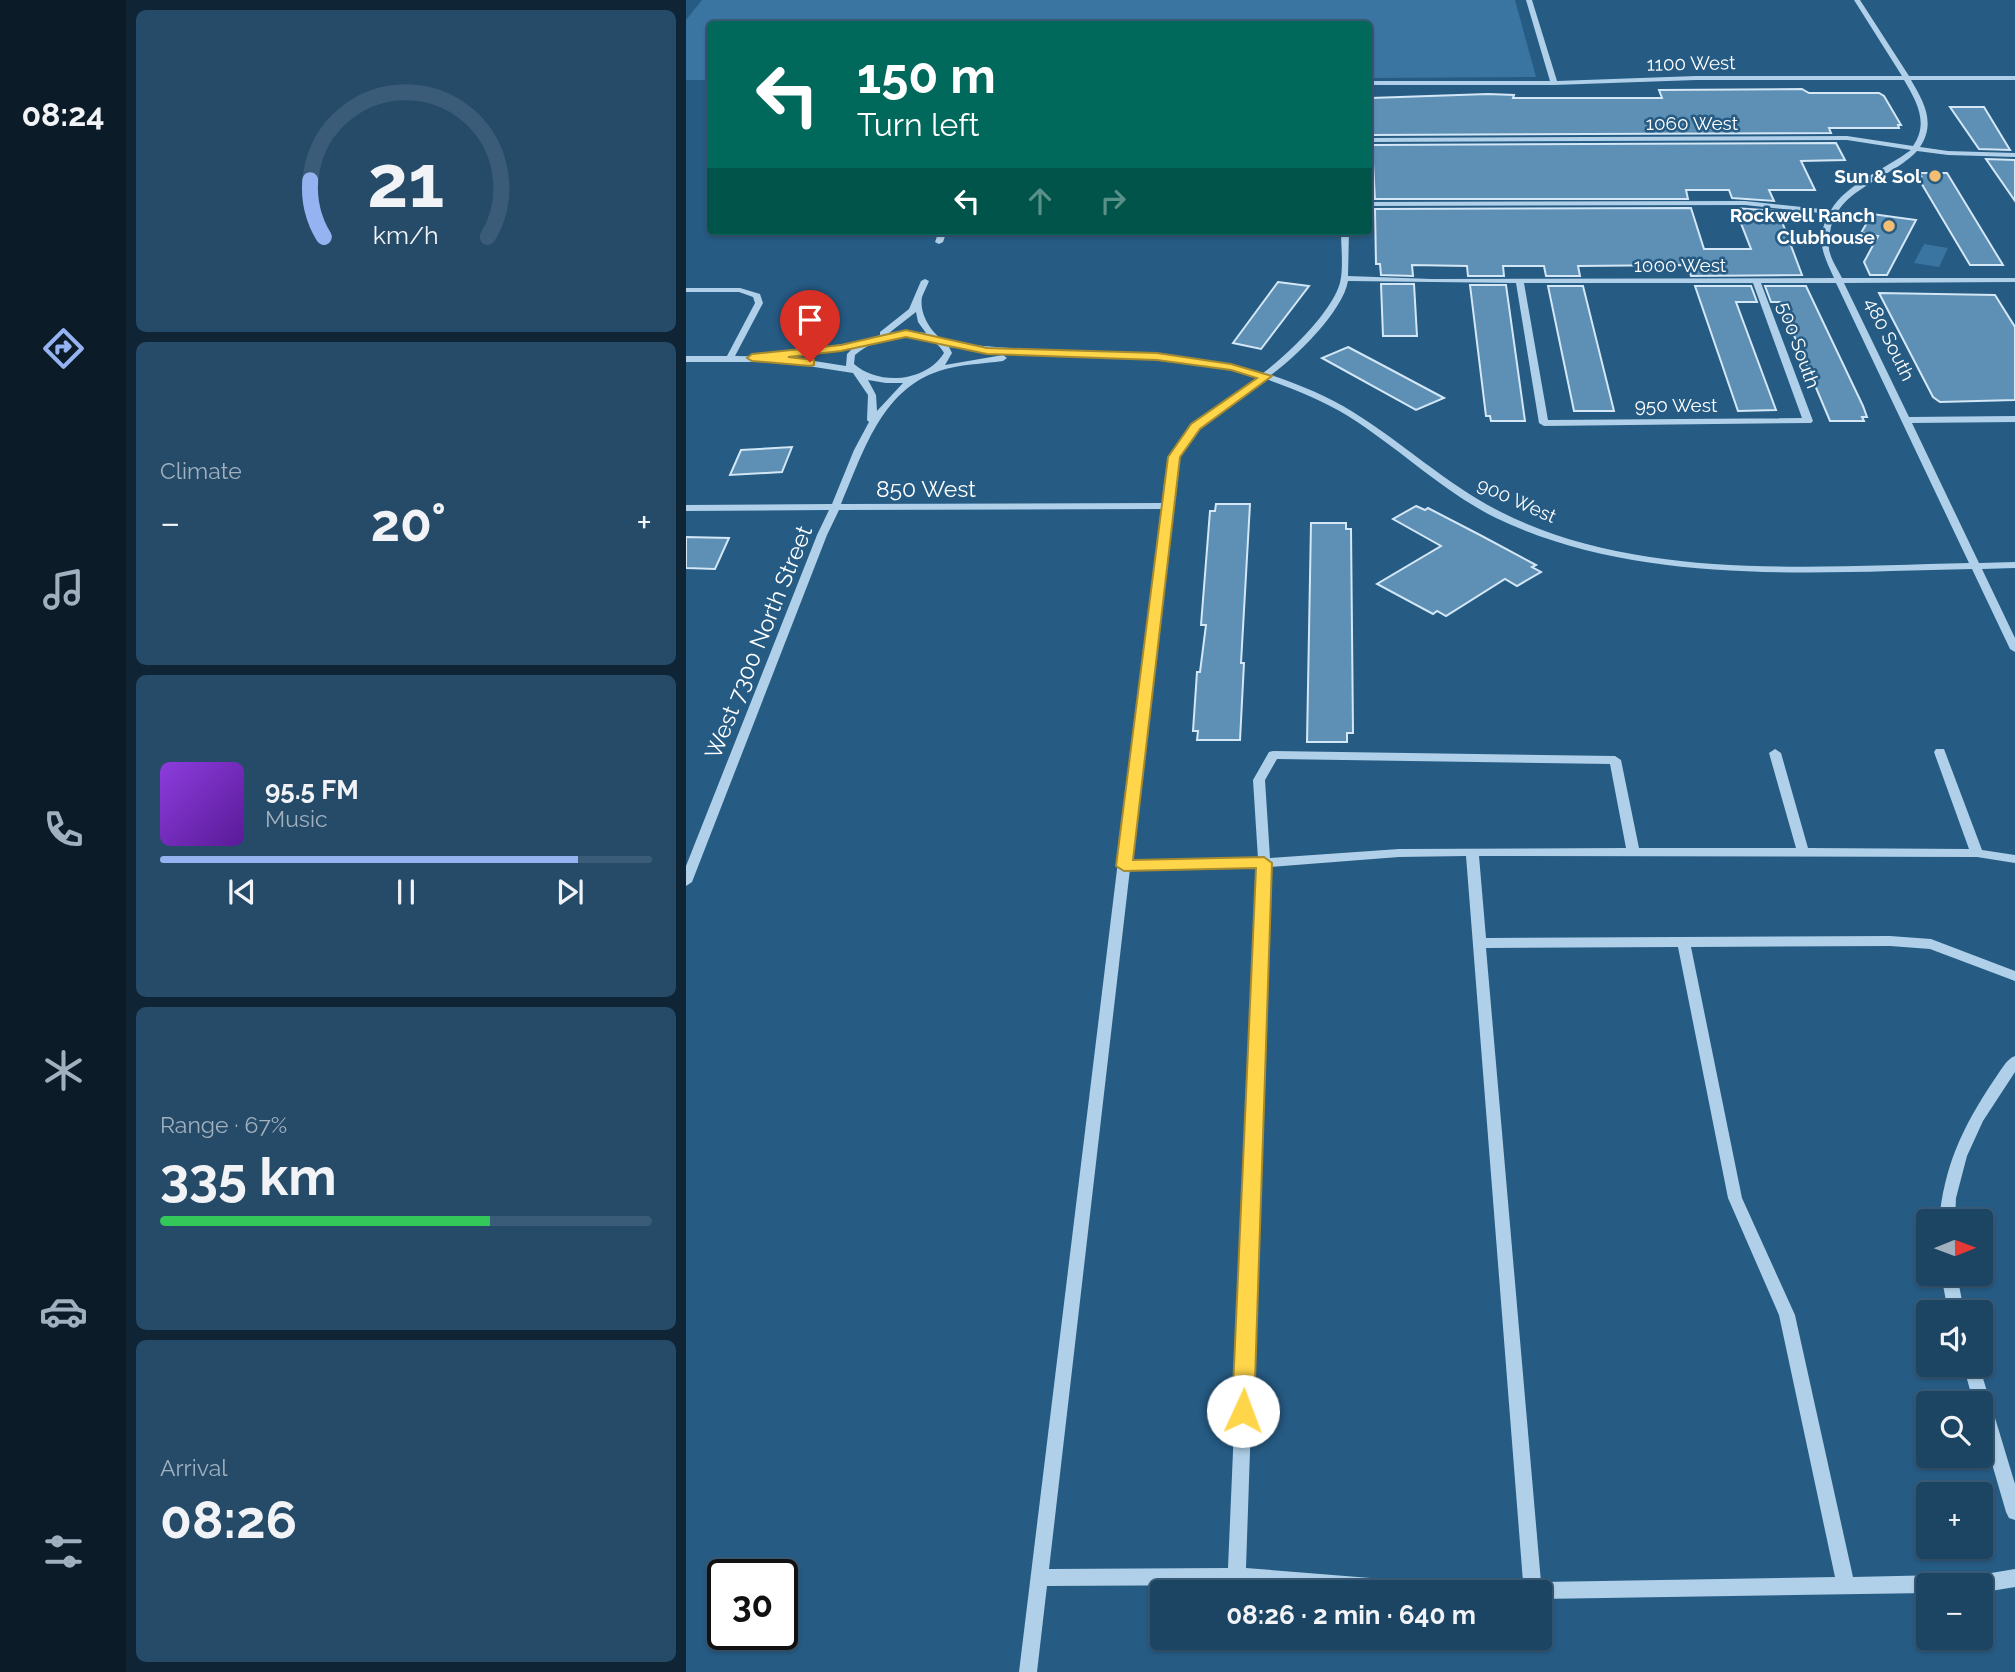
<!DOCTYPE html>
<html lang="en">
<head>
<meta charset="utf-8">
<style>
	body { margin:0; font-family:Raleway,sans-serif; background:#254b69; color:#f1f3f6; height:100vh; display:flex; flex-direction:column; font-size:26px; white-space:nowrap }
	* { box-sizing:border-box; margin:0 }
	p { font-size:23px; color:#a0b0be }
	.icon { flex:none; width:38px; height:38px; fill:none; stroke:currentColor; stroke-width:2; stroke-linecap:round; stroke-linejoin:round }
	.map { position:relative; flex:1; overflow:hidden }
	.details { display:flex; flex-direction:column; gap:10px; padding:10px; background:#0f2536; width:560px }
	.details>* { flex:none }
	.hud { position:absolute; left:21px; top:21px; width:665px; height:214px; border-radius:7px; box-shadow:0 2px 5px #0004,0 0 0 2px #3a5c78; background:#00695c; color:#fff; overflow:hidden }
	.needle { width:46px; rotate:89deg }
	.fabs { position:absolute; left:1230px; top:1209px; display:grid; gap:14px }
	.fabs a { display:grid; place-items:center; width:77px; height:77px; border-radius:7px; background:#1c4463; box-shadow:0 2px 5px #0004,0 0 0 2px #3a5c78; font-size:35px }
	.speed { position:absolute; left:21px; top:1559px; display:flex; gap:14px; font-size:35px; font-weight:700; text-align:center }
	.speed>* { display:grid; place-content:center; width:91px; height:91px; border-radius:50%; background:#1c4463; box-shadow:0 2px 5px #0004,0 0 0 2px #3a5c78; line-height:1 }
	.speed .limit { border:4px solid #111; border-radius:10px; background:#fff; color:#111 }
	.pin { position:absolute; display:grid; place-items:center; width:60px; height:60px; color:#fff; margin:-72px -30px; border-radius:50% 50% 50% 0; rotate:-45deg; box-shadow:0 0 7px #0007 }
	.pin .icon { rotate:45deg }
	.me { position:absolute; width:77px; margin:-38px; rotate:2deg; stroke-linejoin:round; filter:drop-shadow(0 0 5px #0008) }
	.turn { display:flex; align-items:center; gap:24px; height:147px; padding:0 35px; font-size:32px }
	.turn .icon { width:91px; height:91px; stroke-width:2.5 }
	.turn b { display:block; font-size:49px; line-height:60px }
	.lanes { display:flex; align-items:center; height:66px; padding:0 35px; background:#0003; justify-content:center; gap:35px; direction:ltr }
	.lanes .off { opacity:.35 }
	.big { font-size:52px; font-weight:700; line-height:1.1 }
	.details .card { flex:1; display:flex; flex-direction:column; justify-content:center; gap:10px; min-width:0; padding:0 24px; border-radius:10px; background:#254b69 }
	.details .dial { align-items:center; gap:0 }
	.dial svg { height:182px; overflow:visible; fill:none; stroke:#3a5c78; stroke-width:7; stroke-linecap:round; text-anchor:middle }
	.dial text { fill:#f1f3f6; stroke:none }
	.song { display:flex; align-items:center; gap:21px }
	.cover { width:84px; height:84px; border-radius:10px; background:linear-gradient(135deg,hsl(270 70% 55%),hsl(270 70% 35%)) }
	.played { height:7px; border-radius:4px; background:linear-gradient(90deg,#95b2f1 85%,#3a5c78 85%) }
	.keys { display:flex; justify-content:space-around; direction:ltr }
	.heat { display:flex; justify-content:space-between; align-items:center; font-size:38px; direction:ltr }
	.charge { height:10px; border-radius:5px; background:linear-gradient(90deg,#34c759 67%,#3a5c78 0) }
	.trip { position:absolute; left:464px; top:1580px; width:402px; height:70px; border-radius:7px; background:#1c4463; box-shadow:0 2px 5px #0004,0 0 0 2px #3a5c78; font-weight:700; line-height:70px; text-align:center }
	main { display:flex; flex:1; min-height:0 }
	.tabs { display:flex; flex-direction:column; width:126px; justify-content:space-around; align-items:center; background:#0b1b28; color:#a0b0be }
	.tabs .icon { width:49px; height:49px }
	.tabs .current { color:#95b2f1 }
	.tabs b { font-size:32px; color:#f1f3f6 }
	.map>svg:first-child { display:block }
	.green { fill:#3a75a1 }
	.building { fill:#5e8fb4; stroke:#d3e7f6; stroke-width:2 }
	.lines { fill:none; stroke-linecap:round; stroke-linejoin:round }
	.minor { fill:#afd0e8; fill-rule:evenodd }
	.route { fill:#ffd54a; stroke:#a68a30; stroke-width:2 }
	.poi-dot { fill:#f1be74; stroke:#265b84; stroke-width:2.5 }
	.labels { text-anchor:middle; dominant-baseline:central; stroke-width:5; stroke-linejoin:round; paint-order:stroke }
	.far-street-label { font-size:19px; fill:#fff; stroke:#265b84 }
	.far-poi-label { font-size:19px; font-weight:bold; fill:#fff; stroke:#265b84; text-anchor:end }
	.street-label { font-size:23px; fill:#fff; stroke:#265b84 }
</style>
</head>
<body>
<main>
<nav class="tabs">
<b>08:24</b>
<svg class="icon current" aria-label="directions" viewBox="0 0 24 24"><path d="M12 3l9 9-9 9-9-9zM9 14v-3h6M13 9l2 2-2 2"/></svg>
<svg class="icon" aria-label="music" viewBox="0 0 24 24"><path d="M9 18V5l10-2v13"/><circle cx="6" cy="18" r="3"/><circle cx="16" cy="16" r="3"/></svg>
<svg class="icon" aria-label="phone" viewBox="0 0 24 24"><path d="M5 4h4l2 5-3 2q2 4 5 5l2-3 5 2v4C11 20 4 13 5 4z"/></svg>
<svg class="icon" aria-label="climate" viewBox="0 0 24 24"><path d="M12 3v18M4 7l16 10M4 17L20 7"/></svg>
<svg class="icon" aria-label="car" viewBox="0 0 24 24"><path d="M5 17H2v-5l4-1 3-4h7l3 4 3 1v5h-3M9 17h6M6 11h13"/><circle cx="7" cy="17" r="2"/><circle cx="17" cy="17" r="2"/></svg>
<svg class="icon" aria-label="filters" viewBox="0 0 24 24"><path d="M4 7h16M4 17h16"/><circle cx="9" cy="7" r="2"/><circle cx="15" cy="17" r="2"/></svg>
</nav>
<section class="details">
<div class="card dial"><svg viewBox="0 0 100 80">
<path d="M14 69A42 42 0 1 1 86 69"/>
<path d="M14 69A42 42 0 0 1 8 44" stroke="#95b2f1"/>
<text x="50" y="56" font-size="32" font-weight="700">21</text>
<text x="50" y="72" font-size="11">km/h</text>
</svg></div>
<div class="card"><p>Climate</p>
<div class="heat"><a>−</a><b class="big">20°</b><a>+</a></div>
</div>
<div class="card">
<div class="song"><i class="cover"></i><div><b>95.5 FM</b><p>Music</p></div></div>
<div class="played"></div>
<div class="keys"><svg class="icon" aria-label="previous" viewBox="0 0 24 24"><path d="M18 5L8 12l10 7zM5 5v14"/></svg><svg class="icon" aria-label="pause" viewBox="0 0 24 24"><path d="M8 5v14M16 5v14"/></svg><svg class="icon" aria-label="next" viewBox="0 0 24 24"><path d="M6 5l10 7-10 7zM19 5v14"/></svg></div>
</div>
<div class="card"><p>Range · 67%</p><b class="big">335 km</b><div class="charge"></div></div>
<div class="card"><p>Arrival</p><b class="big">08:26</b></div>
</section>
<div class="map">
<svg width="1329" height="1672" viewBox="0 0 1329 1672">
	<rect width="100%" height="100%" fill="#265b84"/>
	<g class="green">
		<path d="M16 0H829L850 77 683 78 682 24H24V80H0V20Z"/>
		<path d="M1238 244 1262 248 1253 267 1228 263Z"/>
	</g>
	<g class="building">
		<path d="M1116 89 1123 93H1193L1198 96 1215 125H1212L1213 128H1143L1145 133 685 135V98L802 94 828 95 827 98H976L973 90Z"/>
		<path d="M1264 107H1298L1324 150 1293 149Z"/>
		<path d="M1150 143 1159 160 1115 161 1129 190H1083L1088 201 1046 198 1043 190H1000L1002 199H689L686 145Z"/>
		<path d="M1300 159 1329 160V201Z"/>
		<path d="M1233 173H1261L1317 265H1284L1231 176H1235Z"/>
		<path d="M1005 208 1018 249H1065L1049 208 1092 211 1116 275 1005 276 1002 266 997 265 892 266 894 276H860L858 266H817L818 276H782L781 266 726 265 727 276 695 275 694 264H690L689 209Z"/>
		<path d="M1186 214 1230 220 1201 275H1184L1178 262 1192 236 1175 233Z"/>
		<path d="M592 282 623 286 575 349 547 343Z"/>
		<path d="M695 284H728L731 336H697Z"/>
		<path d="M784 285H820L839 421H805L804 416H800Z"/>
		<path d="M862 286H897L928 411H888Z"/>
		<path d="M1009 286H1065L1071 302H1050L1090 410 1052 411Z"/>
		<path d="M1079 286H1120L1177 406 1181 417H1176L1178 421H1144L1094 302H1085Z"/>
		<path d="M1193 293 1309 295 1329 327V400L1254 402 1247 397Z"/>
		<path d="M662 347 698 366 758 398 730 410 636 358Z"/>
		<path d="M106 447 96 472 44 475 55 450Z"/>
		<path d="M530 504H564L555 663H558L554 740H511L512 731H507L511 672H514L520 625H515L524 511H529Z"/>
		<path d="M730 506 739 510 742 508 794 535 850 565 846 567 855 572 831 586 819 579 760 616 751 611 747 614 691 584 755 546 707 519Z"/>
		<path d="M625 523H660V529H665L667 733H661V742H621Z"/>
		<path d="M0 537 43 538 29 569 0 568Z"/>
	</g>
	<g class="lines">
		<g class="minor">
			<path d="M840 0H846L871 81 1010 76H1216L1168 0H1174L1223 76H1329V80H1225C1238 102 1250 123 1234 147L1262 151 1329 153V157L1262 155 1231 151C1204 180 1146 190 1144 236 1143 242 1142 248 1144 253 1146 261 1152 270 1156 278H1329V282L1158 283 1223 417 1329 416V422L1226 423 1293 563 1329 562V568L1296 569 1329 638V652L1324 649 1286 569C1130 572 954 587 810 518 756 491 713 448 662 416 636 400 608 389 580 379L513 429 497 448 490 468 445 861 572 859 567 780 583 752 587 751 929 756 935 760 953 848H1110L1083 753 1089 749 1095 753 1122 848 1283 849 1248 752 1250 749H1258L1296 850 1329 855V863L1291 857 793 856 800 938 1204 936 1245 939 1329 971V981L1244 949 1204 946 1005 947 1056 1198 1109 1315 1167 1577 1299 1574 1329 1569V1587L1299 1592H1295V1586H1242V1593L854 1599V1592H647L551 1585 361 1586 351 1672H333L475 509 153 510 141 535 6 882 0 886V866L131 535 143 510 0 511V505L146 504 168 450 183 422 181 420 182 395 167 373 96 362H0V356H41L69 303 67 297 53 292H0V288H54L74 294 77 303 49 356 99 357V353L102 352 177 341 194 335V332L223 309 235 281 239 279 243 281C241 286 238 292 236 297 233 314 245 332 258 341 364 358 473 343 577 373 601 355 643 315 653 286 658 272 655 247 655 231H663L662 276 746 279 1148 278C1137 254 1129 239 1143 214L1059 205 682 206V202L1059 201 1145 210C1160 184 1201 168 1225 150L1161 140 682 142V138L1161 136 1227 146C1243 123 1231 102 1218 80H1010L868 85H682V81H864ZM662 281 830 283 853 423 858 426 1125 423 1127 421 1075 283H1150L1283 563C1132 566 956 582 817 513 762 486 719 444 667 412 642 396 614 385 585 375 610 357 657 311 662 281ZM838 283H1067L1116 418 862 420ZM230 312 232 322 240 333 220 331 203 333ZM220 337C236 337 250 338 258 353 240 382 193 386 168 364L169 355C184 342 201 338 220 337ZM263 347C365 364 471 348 572 377 548 395 500 423 488 449 479 466 478 484 476 503L155 504C177 453 195 390 253 371 273 364 297 364 317 361L321 358 317 355 259 365 266 353ZM167 348 161 354 160 366 103 357ZM182 380 200 383H217L191 411 190 395ZM591 759 924 764 940 848 713 849 584 858 579 780ZM780 856 837 1582 747 1583 560 1568 584 867 713 857ZM572 867 542 1568 363 1569 444 869ZM992 947 1042 1198 1093 1315 1149 1577 855 1582 800 948Z"/>
			<path d="M253 231H261L257 242 253 244 249 242Z"/>
			<path d="M1329 1056V1072L1297 1121 1281 1156 1270 1198 1269 1222H1253C1258 1166 1277 1126 1308 1080 1314 1072 1320 1059 1329 1056Z"/>
			<path d="M1255 1274H1271L1278 1312H1262Z"/>
			<path d="M1277 1365H1293L1329 1484V1520L1323 1518 1320 1512 1295 1426V1404H1288Z"/>
		</g>
	</g>
	<path class="route" d="M220 330 301 348 471 353 545 364 586 376 514 429 494 457 447 860 578 857 586 863 568 1411 565 1418 557 1421 549 1418 546 1411 570 868 438 871 430 866 482 457 505 424 571 378 545 370 471 360 301 354 220 337 155 351 102 357 128 360V365L124 366 66 361 61 358 66 354 155 345Z"/>
	<g class="poi-dot">
		<circle cx="1249" cy="176" r="7"/>
		<circle cx="1203" cy="226" r="7"/>
	</g>
	<g class="labels">
		<g class="far-street-label">
			<text transform="translate(1005 63) rotate(-1)">1100 West</text>
			<text x="1006" y="123">1060 West</text>
			<text x="994" y="265">1000 West</text>
			<text transform="translate(1204 339) rotate(64)">480 South</text>
			<text transform="translate(1113 345) rotate(70)">500 South</text>
			<text x="990" y="405">950 West</text>
			<text transform="translate(831 500) rotate(24)">900 West</text>
		</g>
		<g class="far-poi-label">
			<text x="1235" y="176">Sun &amp; Sol</text>
			<text x="1189" y="215">Rockwell Ranch<tspan x="1189" dy="22">Clubhouse</tspan></text>
		</g>
		<g class="street-label">
			<text x="240" y="488">850 West</text>
			<text transform="translate(72 642) rotate(-68)">West 7300 North Street</text>
		</g>
	</g>
</svg>
<div class="fabs">
<a><svg class="needle" viewBox="-14 -14 28 28"><path d="M0-13l5 13h-10z" fill="#e53935"/><path d="M0 13l5-13h-10z" fill="#a0b0be"/></svg></a>
<a><svg class="icon" aria-label="sound" viewBox="0 0 24 24"><path d="M4 9h4l5-4v14l-5-4H4zM17 9q2 3 0 6"/></svg></a>
<a><svg class="icon" aria-label="search" viewBox="0 0 24 24"><circle cx="10" cy="10" r="6"/><path d="M15 15l6 6"/></svg></a>
<a>+</a>
<a>−</a>
</div>
<div class="speed"><div class="limit">30</div></div>
<div class="pin" style="left:124px;top:362px;background:#d93025"><svg class="icon" aria-label="arrive" viewBox="0 0 24 24"><path d="M6 21V4h12l-3 4 3 4H6"/></svg></div>
<svg class="me" style="left:557px;top:1411px" viewBox="-20 -20 40 40"><circle r="19" fill="#fff"/><path d="M0-13L10 11 0 6-10 11z" fill="#ffd54a"/></svg>
<div class="trip">08:26 · 2 min · 640 m</div>
<div class="hud">
<div class="turn"><svg class="icon" aria-label="left" viewBox="0 0 24 24"><path d="M17 20v-9H6M10 6l-5 5 5 5"/></svg><div><b>150 m</b>Turn left</div></div>
<div class="lanes"><svg class="icon" aria-label="left" viewBox="0 0 24 24"><path d="M17 20v-9H6M10 6l-5 5 5 5"/></svg><svg class="icon off" aria-label="ahead" viewBox="0 0 24 24"><path d="M12 20V5M6 11l6-6 6 6"/></svg><svg class="icon off" aria-label="right" viewBox="0 0 24 24"><path d="M7 20v-9h11M14 6l5 5-5 5"/></svg></div>
</div>
</div>
</main>
</body>
</html>
